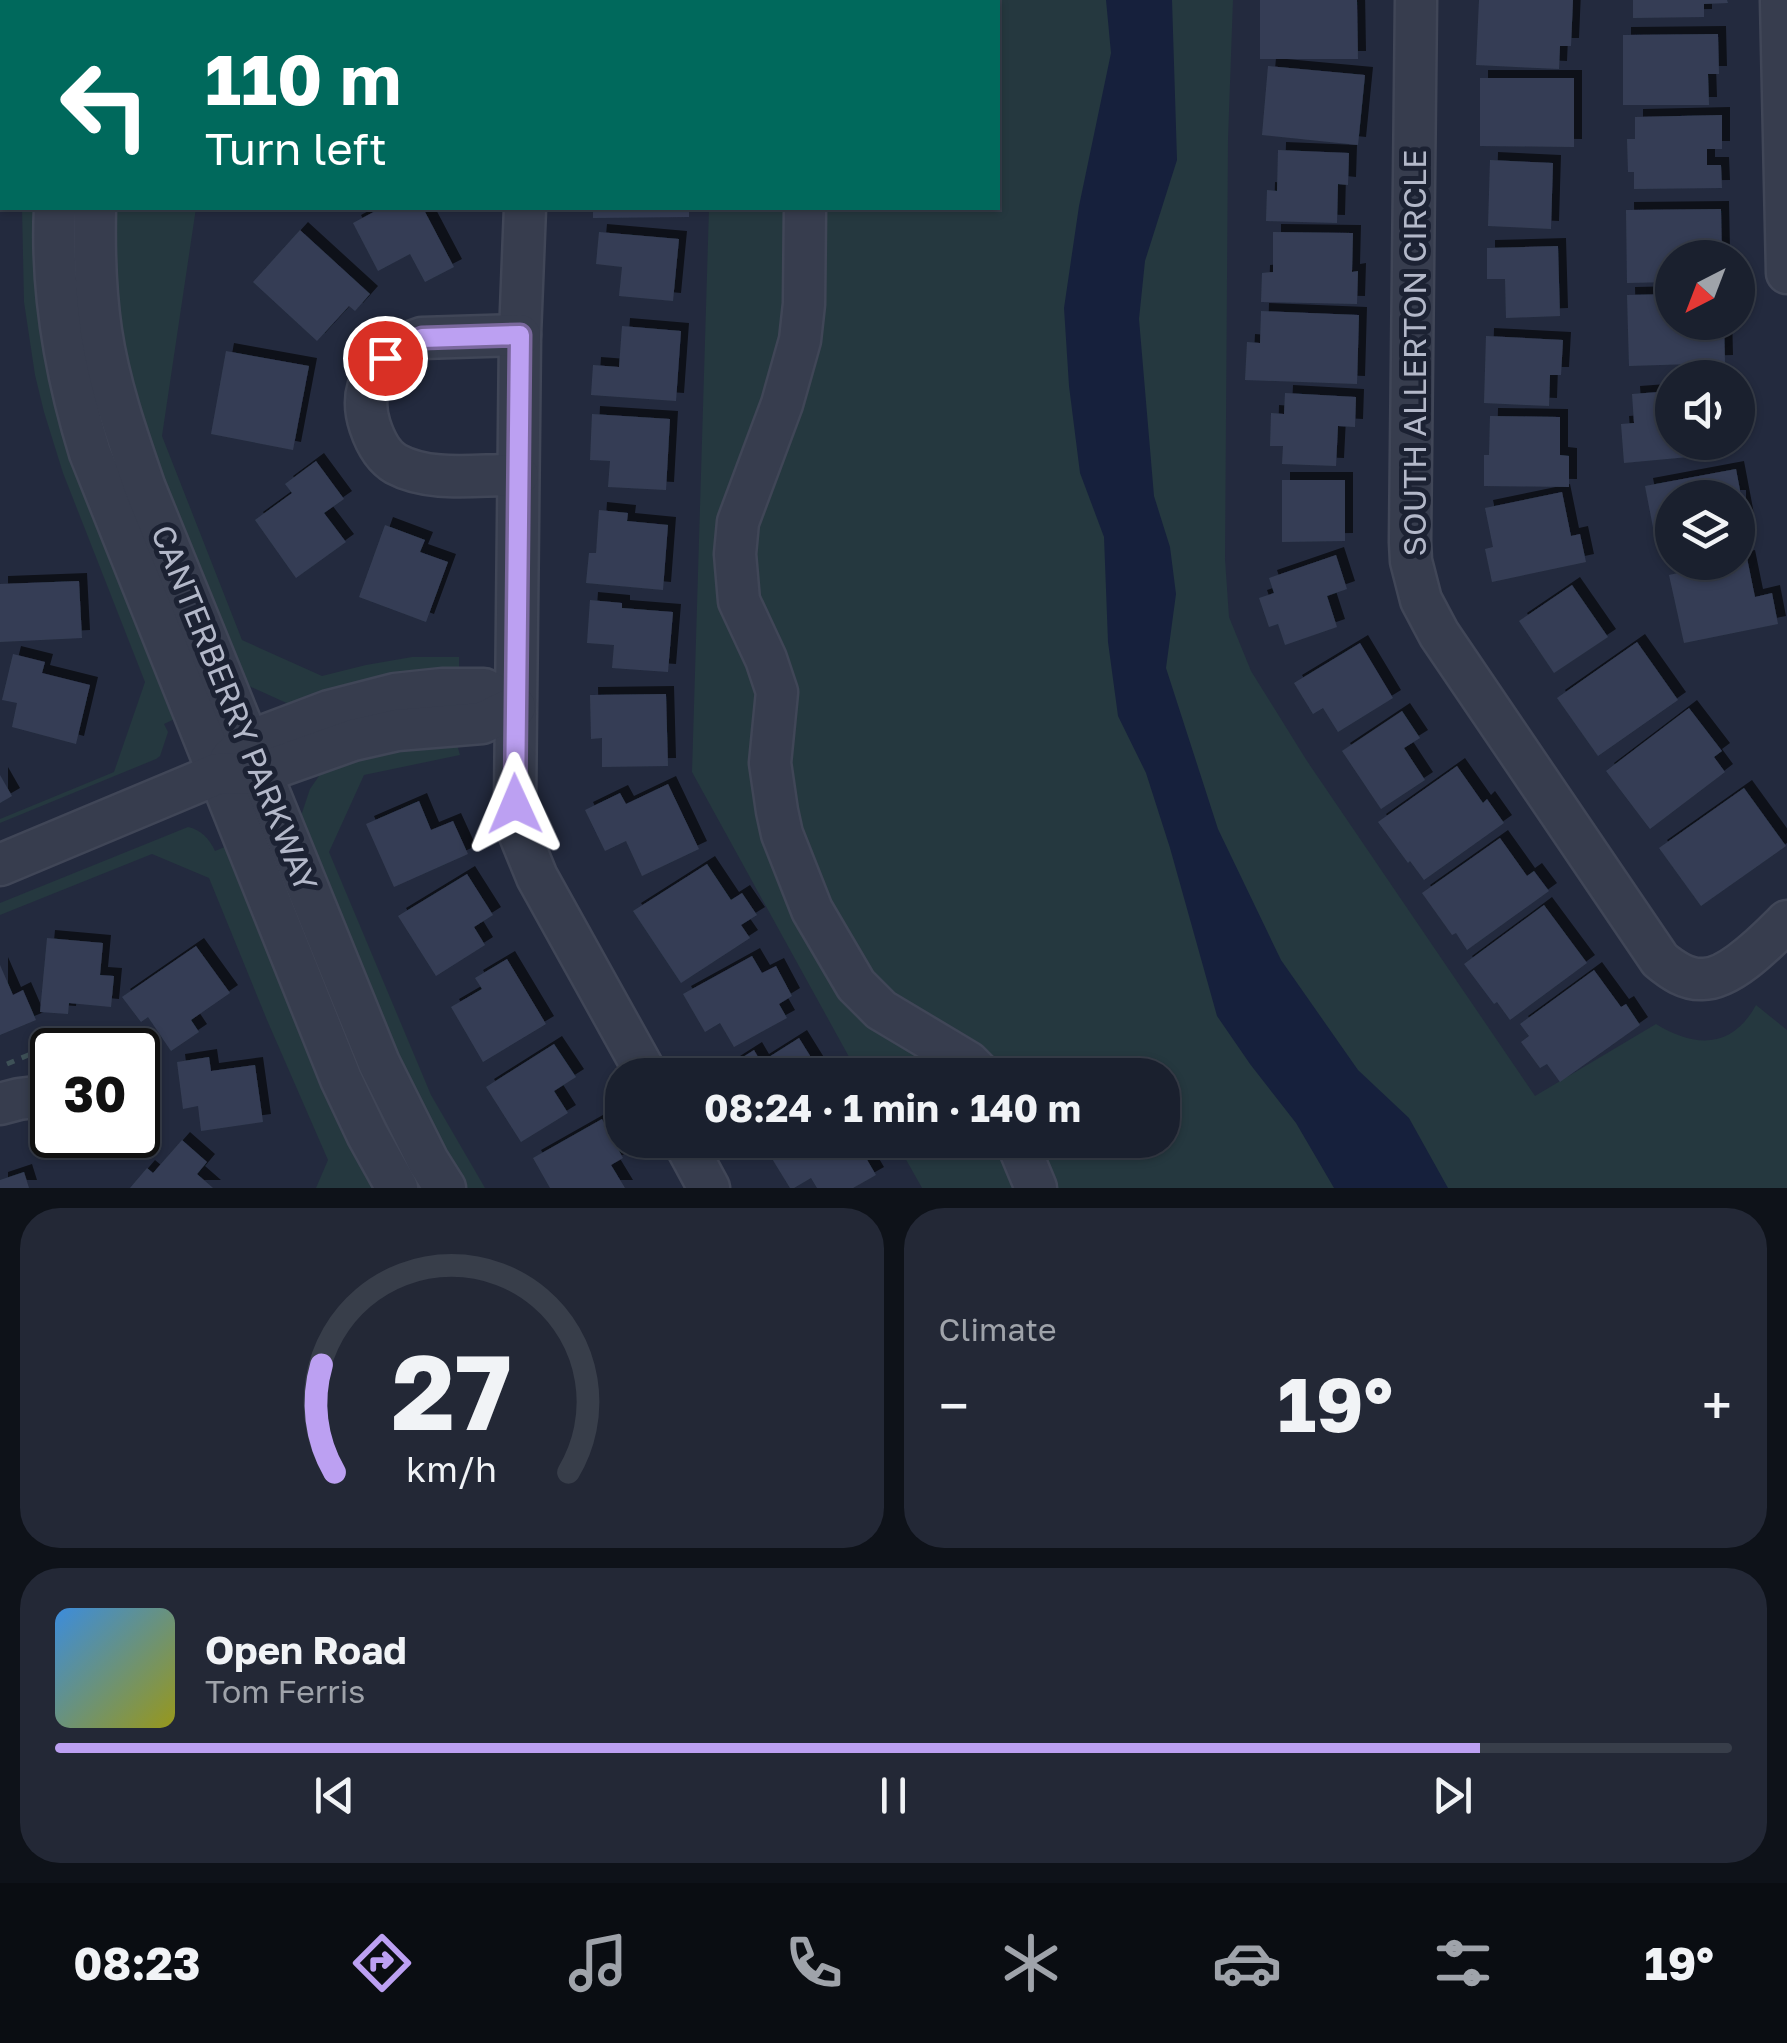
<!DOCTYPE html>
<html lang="en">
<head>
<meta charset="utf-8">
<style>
	body { margin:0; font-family:"Golos Text",sans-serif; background:#232836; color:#f1f3f6; height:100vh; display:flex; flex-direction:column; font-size:38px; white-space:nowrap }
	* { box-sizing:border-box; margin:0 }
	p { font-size:32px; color:#9fa3aa }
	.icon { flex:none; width:55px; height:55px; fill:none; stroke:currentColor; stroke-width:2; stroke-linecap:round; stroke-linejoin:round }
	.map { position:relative; height:1188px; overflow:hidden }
	.drawer { display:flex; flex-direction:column; gap:20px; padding:20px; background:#0e1219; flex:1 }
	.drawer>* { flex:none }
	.hud { position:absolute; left:0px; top:0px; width:1000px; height:210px; box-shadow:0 2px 8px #0004,0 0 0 2px #383e4a; background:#00695c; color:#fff; overflow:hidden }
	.needle { width:65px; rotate:222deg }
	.fabs { position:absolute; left:1655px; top:240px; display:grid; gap:20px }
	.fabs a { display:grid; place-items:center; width:100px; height:100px; border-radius:50%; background:#1a202e; box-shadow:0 2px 8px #0004,0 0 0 2px #383e4a; font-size:50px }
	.speed { position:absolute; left:30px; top:1028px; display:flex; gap:20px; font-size:50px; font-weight:700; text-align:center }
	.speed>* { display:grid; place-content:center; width:130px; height:130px; border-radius:50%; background:#1a202e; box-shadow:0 2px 8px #0004,0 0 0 2px #383e4a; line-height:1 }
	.speed .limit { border:5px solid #111; border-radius:15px; background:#fff; color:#111 }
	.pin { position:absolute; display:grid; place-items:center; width:85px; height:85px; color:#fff; margin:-42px; border:5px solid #fff; border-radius:50%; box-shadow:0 2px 10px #0007 }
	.me { position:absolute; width:110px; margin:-55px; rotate:359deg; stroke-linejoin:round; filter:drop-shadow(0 0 8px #0008) }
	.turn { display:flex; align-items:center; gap:35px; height:210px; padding:0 40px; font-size:45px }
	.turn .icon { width:130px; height:130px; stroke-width:2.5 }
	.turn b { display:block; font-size:70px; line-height:85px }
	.big { font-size:75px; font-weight:700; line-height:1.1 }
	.drawer .widget { flex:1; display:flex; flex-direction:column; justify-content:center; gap:15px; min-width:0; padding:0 35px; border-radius:40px; background:#232836 }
	.drawer .dial { align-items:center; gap:0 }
	.dial svg { height:260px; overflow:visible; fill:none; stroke:#383e4a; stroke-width:7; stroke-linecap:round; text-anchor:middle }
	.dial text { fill:#f1f3f6; stroke:none }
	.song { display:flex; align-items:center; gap:30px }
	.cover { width:120px; height:120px; border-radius:15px; background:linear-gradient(135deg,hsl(210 70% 55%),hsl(60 70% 35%)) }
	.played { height:10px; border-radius:5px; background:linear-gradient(90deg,#bca0f2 85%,#383e4a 85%) }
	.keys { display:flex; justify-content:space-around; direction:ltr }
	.heat { display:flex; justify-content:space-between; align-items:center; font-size:55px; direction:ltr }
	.drawer .tiles { flex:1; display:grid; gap:20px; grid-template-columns:1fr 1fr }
	.widget:last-child { grid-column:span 2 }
	.trip { position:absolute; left:605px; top:1058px; width:575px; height:100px; border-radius:40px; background:#1a202e; box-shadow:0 2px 8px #0004,0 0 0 2px #383e4a; font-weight:700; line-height:100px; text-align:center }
	.tabs { display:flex; height:160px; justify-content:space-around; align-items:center; background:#0a0d12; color:#9fa3aa }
	.tabs .icon { width:70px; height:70px }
	.tabs .on { color:#bca0f2 }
	.tabs b { font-size:45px; color:#f1f3f6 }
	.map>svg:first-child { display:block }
	.green { fill:#25383f }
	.water { fill:#16203c }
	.building { fill:#353e54; filter:url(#shadow) }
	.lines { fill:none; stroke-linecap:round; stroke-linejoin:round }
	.minor-casing { stroke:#404657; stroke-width:45 }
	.path { stroke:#3e5157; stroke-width:5; stroke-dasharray:8 8; stroke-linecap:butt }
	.minor { stroke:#373d4e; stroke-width:40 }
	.route-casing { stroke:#7a689d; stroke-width:25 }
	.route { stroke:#bca0f2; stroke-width:18 }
	.labels { text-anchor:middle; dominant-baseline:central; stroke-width:10; stroke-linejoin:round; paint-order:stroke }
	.street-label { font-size:32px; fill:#b3b8c9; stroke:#1c2233 }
</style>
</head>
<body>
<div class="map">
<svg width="1787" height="1188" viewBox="0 0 1787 1188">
	<defs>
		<filter id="shadow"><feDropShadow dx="8" dy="-8" stdDeviation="0" flood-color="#0009"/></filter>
	</defs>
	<rect width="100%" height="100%" fill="#232a3e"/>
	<g class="green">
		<path d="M716 0H1233L1228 139 1225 559 1229 617 1251 671 1307 761 1535 1096 1656 1024C1695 1048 1732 1049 1756 1005L1787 1030V1188H922L895 1140H1162V1075H859L692 772 709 208H998V2H715Z"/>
		<path d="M22 208H42L181 716 164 724 168 732 160 756 156 759 0 823V819L114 772 145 682 63 473 44 412 35 375 24 302Z"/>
		<path d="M107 208H196L162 436 242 640 322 676 366 665 412 657H459V677L291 705 249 686 239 688 122 377Z"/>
		<path d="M455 738 460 755 364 775 329 852 431 1095 485 1188H458L440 1157 291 820 301 816 310 789 319 776 315 767Z"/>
		<path d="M188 827C201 830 209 838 215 851L232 844 384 1188H316L328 1160 267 1020 209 878 152 854 0 915V903Z"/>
	</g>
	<path class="water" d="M1106 0H1172L1177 160 1145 261 1139 319 1154 496 1170 547 1176 594 1166 668 1218 829 1281 960 1358 1070 1409 1118 1448 1188H1334L1296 1123 1250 1064 1217 1016 1170 848 1146 773 1118 716 1108 642 1104 537 1080 473 1069 386 1064 308 1079 206 1111 53Z"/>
	<g class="building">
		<path d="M1260 0H1357L1358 59H1260Z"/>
		<path d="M1479 0H1573L1571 46H1560L1559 69 1476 65Z"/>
		<path d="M1633 0H1727L1728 3 1704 4V17L1633 18Z"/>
		<path d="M1718 34 1719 74H1708L1709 105H1623V35Z"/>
		<path d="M1268 66 1365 75 1358 145 1262 135Z"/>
		<path d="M1480 78H1574V147L1480 146Z"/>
		<path d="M1722 115V149H1707V165H1721L1722 188 1634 189V172H1628L1627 139H1635V117Z"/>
		<path d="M1278 150 1349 153 1348 185 1338 184 1337 223 1266 221 1267 190 1277 191Z"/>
		<path d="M1490 160 1553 163 1551 229 1488 226Z"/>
		<path d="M381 208H423L454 267 425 282 410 254 378 271 353 223Z"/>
		<path d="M593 208H689V217L593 218Z"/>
		<path d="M1721 209 1722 258H1672V282L1627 283 1626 210Z"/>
		<path d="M300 230 370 294 355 311 349 306 317 341 253 282Z"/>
		<path d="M599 232 679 239 673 301 619 296 622 267 596 264Z"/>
		<path d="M1273 232 1353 233 1352 272 1358 271 1357 304 1261 302 1262 273 1273 272Z"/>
		<path d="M1558 246 1560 316 1506 318 1505 279H1487V248Z"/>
		<path d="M1672 294V322H1724L1725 363 1629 366 1627 295Z"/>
		<path d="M1261 311 1359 315 1357 384 1245 380 1247 342 1260 343Z"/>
		<path d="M622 326 681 331 676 401 591 395 593 365 619 367Z"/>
		<path d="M1486 336 1563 340 1561 375H1550L1549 406 1484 403Z"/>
		<path d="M226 351 309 366 293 450 211 434Z"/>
		<path d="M1672 391V442H1731L1732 453 1624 463 1621 424 1634 423 1632 394Z"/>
		<path d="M1285 393 1356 397 1355 427 1338 426 1336 466 1282 464 1283 446H1270L1271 413 1284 414Z"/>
		<path d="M592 414 670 419 666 490 608 487 610 461 590 460Z"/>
		<path d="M1490 416 1560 417V455L1569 456V487L1484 486V455H1489Z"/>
		<path d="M316 461 344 499 324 513 346 542 296 578 255 520 292 493 285 484Z"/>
		<path d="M1736 469 1747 527 1738 529V498H1672V540L1656 543 1645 486Z"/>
		<path d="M1282 480H1345V541L1282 542Z"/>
		<path d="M1562 492 1571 536 1580 534 1586 562 1492 582 1485 549 1493 547 1485 508Z"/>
		<path d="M599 510 628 513 627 521 668 525 663 590 586 583 589 553H596Z"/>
		<path d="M385 525 425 540 420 552 448 562 426 622 359 597Z"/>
		<path d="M1336 555 1347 589 1327 596 1337 627 1285 645 1278 624 1269 627 1259 598 1274 593 1269 578Z"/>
		<path d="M1747 558 1755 597 1772 593 1778 624 1684 643 1669 575 1727 562H1738V560Z"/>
		<path d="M79 581 82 638 0 642V584Z"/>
		<path d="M1572 585 1608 637 1554 673 1519 621Z"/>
		<path d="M590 600 622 603V608L673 612 668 672 612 668 614 645 587 643Z"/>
		<path d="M1637 642 1678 700 1598 756 1557 698Z"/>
		<path d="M1360 643 1393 698 1338 732 1323 708 1313 714 1294 683Z"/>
		<path d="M13 654 45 662 42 673 90 685 76 744 12 727 17 703 2 700Z"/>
		<path d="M666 694 668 766 602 767V738L591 739 590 695Z"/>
		<path d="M1689 708 1722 751 1714 757 1725 772 1650 829 1606 771Z"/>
		<path d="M1402 711 1420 738 1404 748 1425 780 1381 809 1342 751Z"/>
		<path d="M1457 766 1483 803 1487 799 1504 823 1424 880 1410 861 1408 863 1378 822Z"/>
		<path d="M0 775 12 796 0 803Z"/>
		<path d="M668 784 699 849 642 876 626 841 605 851 585 810 620 793 626 804Z"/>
		<path d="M1744 788 1786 846 1701 906 1659 848Z"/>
		<path d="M419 801 431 830 453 821 468 854 394 887 366 824Z"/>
		<path d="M1500 838 1527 876 1534 871 1549 891 1467 950 1456 933 1452 935 1422 893Z"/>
		<path d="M707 864 731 900 742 893 757 915 741 925 750 938 681 983 633 911Z"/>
		<path d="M467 874 493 915 474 927 485 945 436 976 398 916Z"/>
		<path d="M1544 905 1587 963 1510 1020 1497 1002 1494 1004 1464 964Z"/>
		<path d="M47 938 103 943 100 975 114 976 111 1007 69 1003 68 1014 40 1012Z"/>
		<path d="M196 946 230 993 191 1020 199 1032 171 1051 148 1017 141 1022 122 997Z"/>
		<path d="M752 956 762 973 776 966 792 996 779 1004 787 1018 734 1047 720 1023 705 1032 683 994Z"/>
		<path d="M507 959 546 1024 483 1062 451 1007 482 989 475 978Z"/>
		<path d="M0 965 13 995 23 990 36 1020 0 1035Z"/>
		<path d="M1594 970 1621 1007 1626 1004 1640 1025 1560 1082 1547 1064 1540 1068 1521 1042 1529 1036 1520 1024Z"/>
		<path d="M799 1038 822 1075H724L721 1071 754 1050 761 1062Z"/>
		<path d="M554 1044 576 1077 554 1091 568 1113 521 1142 486 1087Z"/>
		<path d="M209 1057 211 1071 255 1065 263 1122 201 1131 198 1106 183 1109 177 1062Z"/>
		<path d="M602 1119 623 1158 611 1165 625 1188H550L533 1158Z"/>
		<path d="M182 1140 207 1162 197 1174 213 1188H130L147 1168 153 1173Z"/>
		<path d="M802 1140H870L859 1146 876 1175 853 1188H817L811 1178 794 1188H790L771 1157Z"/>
		<path d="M24 1172 29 1188H0V1180Z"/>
	</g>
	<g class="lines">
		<defs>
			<g id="minor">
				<path d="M529 0V2"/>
				<path d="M766 0 767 2"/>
				<path d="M1416 0 1410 542 1411 561 1421 600 1439 634 1660 960C1672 970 1686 980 1703 979 1731 979 1768 940 1787 921"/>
				<path d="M1781 0 1787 273"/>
				<path d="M93 2 94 0"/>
				<path d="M136 2 137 0"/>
				<path d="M55 208C51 292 65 372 90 453L341 1079 367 1134 397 1188"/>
				<path d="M95 208C94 249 95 290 101 331 109 385 127 436 145 488L379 1063 428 1161 445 1188"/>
				<path d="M525 208 520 335 515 804 519 833 537 877 647 1075"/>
				<path d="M805 208 804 304 800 340 782 404 738 522 735 554 739 601 766 659 777 692 770 763 777 811 782 834 812 910 856 985 881 1010 968 1062 981 1075"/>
				<path d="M518 475C480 474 431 483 396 464 382 456 375 441 370 426 356 384 382 351 422 338L520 335"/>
				<path d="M230 760 247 742 329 711 395 694 442 689H484L515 707"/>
				<path d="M0 865 217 774 260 773 353 740 397 730 482 723 515 707"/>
				<path d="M0 1104 19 1099 52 1095"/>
				<path d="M683 1140 709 1188"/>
				<path d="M1016 1140 1036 1188"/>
			</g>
		</defs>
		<use href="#minor" class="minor-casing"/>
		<g class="path">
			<path d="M7 1064C43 1049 85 1028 120 1050"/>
			<path d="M138 1069 144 1092 138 1116"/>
			<path d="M45 1129C67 1151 98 1155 123 1135"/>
		</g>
		<use href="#minor" class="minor"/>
	</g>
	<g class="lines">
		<defs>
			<path id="route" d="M385 358 402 346 422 338 520 335 515 804"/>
		</defs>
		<use href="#route" class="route-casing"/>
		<use href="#route" class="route"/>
	</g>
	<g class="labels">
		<g class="street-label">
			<text transform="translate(1414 353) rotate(-90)">SOUTH ALLERTON CIRCLE</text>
			<text transform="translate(235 708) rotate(68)">CANTERBERRY PARKWAY</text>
		</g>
	</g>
</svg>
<div class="fabs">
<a><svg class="needle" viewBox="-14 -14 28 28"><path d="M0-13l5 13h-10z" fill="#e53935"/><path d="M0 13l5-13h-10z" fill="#9fa3aa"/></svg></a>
<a><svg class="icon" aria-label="sound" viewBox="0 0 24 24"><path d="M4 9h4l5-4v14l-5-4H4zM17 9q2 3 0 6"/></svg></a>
<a><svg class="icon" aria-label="layers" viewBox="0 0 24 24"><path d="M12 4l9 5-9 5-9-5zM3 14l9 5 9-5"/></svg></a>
</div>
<div class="speed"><div class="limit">30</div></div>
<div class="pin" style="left:385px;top:358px;background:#d93025"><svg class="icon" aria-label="arrive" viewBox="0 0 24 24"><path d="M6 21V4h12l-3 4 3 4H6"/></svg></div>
<svg class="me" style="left:515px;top:804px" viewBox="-20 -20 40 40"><path d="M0-17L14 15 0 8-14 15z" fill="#bca0f2" stroke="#fff" stroke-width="4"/></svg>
<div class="trip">08:24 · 1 min · 140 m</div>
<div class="hud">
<div class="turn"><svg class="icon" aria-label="left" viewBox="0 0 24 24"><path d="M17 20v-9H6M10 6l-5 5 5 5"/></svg><div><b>110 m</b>Turn left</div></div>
</div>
</div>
<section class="drawer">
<div class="tiles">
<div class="widget dial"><svg viewBox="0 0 100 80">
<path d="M14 69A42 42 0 1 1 86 69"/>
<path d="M14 69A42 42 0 0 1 10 36" stroke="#bca0f2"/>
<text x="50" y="56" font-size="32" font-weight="700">27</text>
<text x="50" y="72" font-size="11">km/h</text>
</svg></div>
<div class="widget"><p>Climate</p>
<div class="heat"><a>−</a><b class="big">19°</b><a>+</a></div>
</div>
<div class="widget">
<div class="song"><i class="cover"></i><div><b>Open Road</b><p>Tom Ferris</p></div></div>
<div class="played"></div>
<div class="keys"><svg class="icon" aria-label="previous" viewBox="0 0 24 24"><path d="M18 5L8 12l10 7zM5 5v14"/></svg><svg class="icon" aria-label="pause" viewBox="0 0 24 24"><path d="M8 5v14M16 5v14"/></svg><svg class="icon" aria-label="next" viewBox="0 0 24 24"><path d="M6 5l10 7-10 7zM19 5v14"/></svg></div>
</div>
</div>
</section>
<nav class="tabs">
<b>08:23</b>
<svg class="icon on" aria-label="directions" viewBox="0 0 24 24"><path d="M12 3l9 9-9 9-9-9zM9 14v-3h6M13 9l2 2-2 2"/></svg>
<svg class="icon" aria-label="music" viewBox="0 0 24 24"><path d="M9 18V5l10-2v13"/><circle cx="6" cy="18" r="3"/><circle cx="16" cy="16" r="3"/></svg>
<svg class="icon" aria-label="phone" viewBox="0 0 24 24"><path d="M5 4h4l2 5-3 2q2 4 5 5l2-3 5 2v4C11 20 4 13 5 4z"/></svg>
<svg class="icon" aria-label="climate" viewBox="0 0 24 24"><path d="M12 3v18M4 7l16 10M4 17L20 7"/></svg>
<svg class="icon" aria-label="car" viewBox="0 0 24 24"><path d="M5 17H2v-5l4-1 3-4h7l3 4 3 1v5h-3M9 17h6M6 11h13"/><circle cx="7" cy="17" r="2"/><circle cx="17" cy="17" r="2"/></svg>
<svg class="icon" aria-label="filters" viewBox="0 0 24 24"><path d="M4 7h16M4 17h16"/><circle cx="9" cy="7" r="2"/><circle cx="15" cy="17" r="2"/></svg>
<b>19°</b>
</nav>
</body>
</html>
